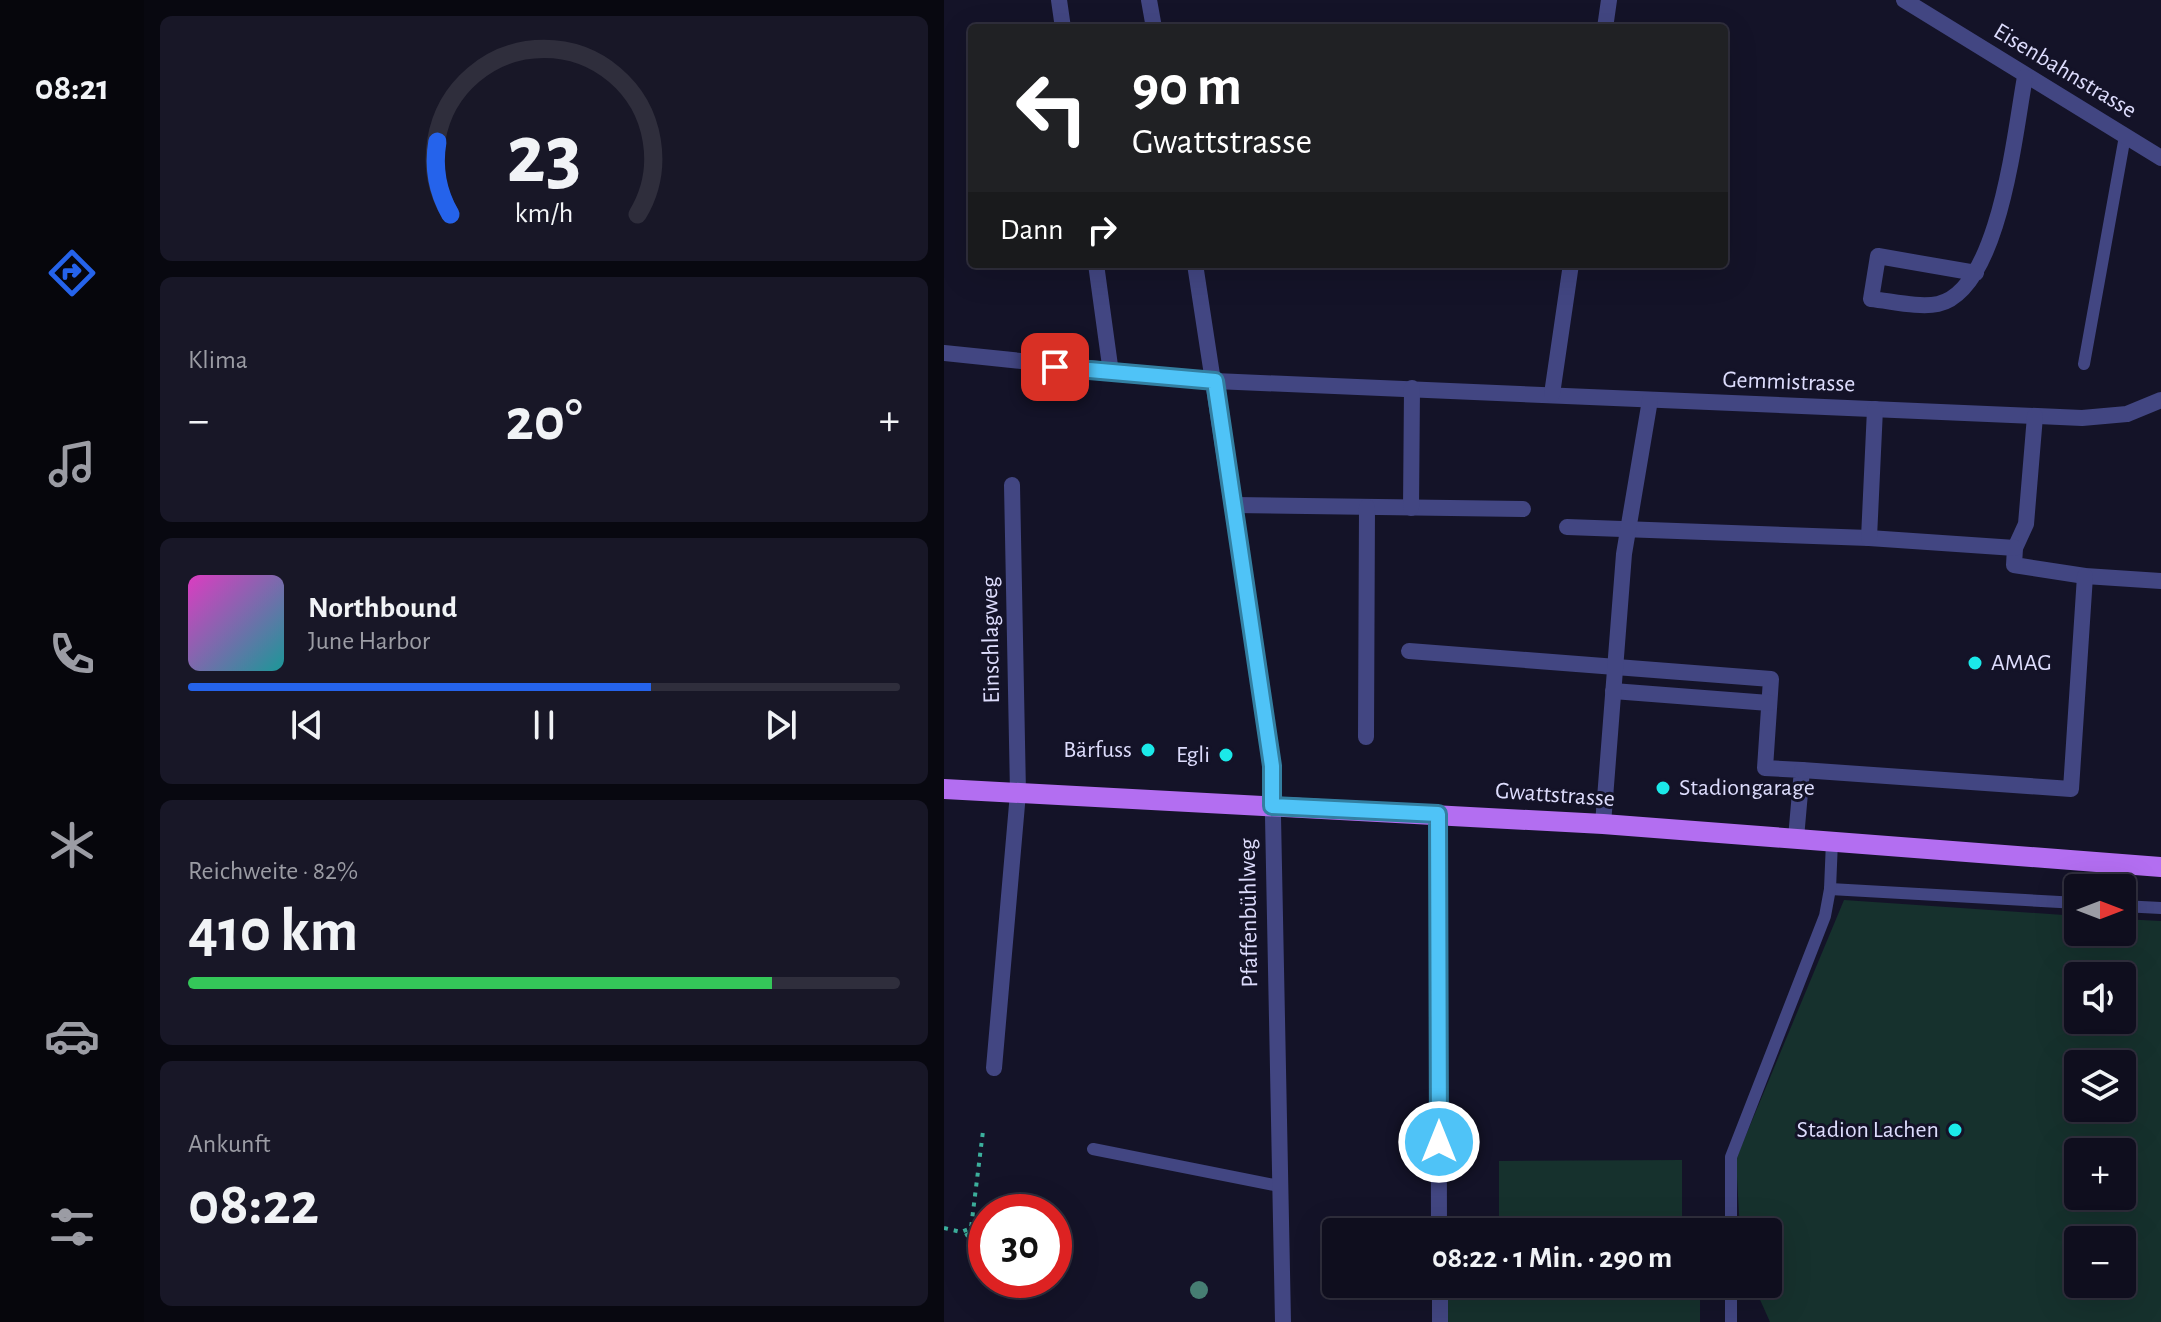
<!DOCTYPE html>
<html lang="de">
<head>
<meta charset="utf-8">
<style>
	body { margin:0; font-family:"Alegreya Sans",sans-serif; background:#181727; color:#f1f3f6; height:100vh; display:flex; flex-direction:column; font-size:30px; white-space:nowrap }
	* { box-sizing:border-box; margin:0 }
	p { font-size:26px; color:#9b9ca4 }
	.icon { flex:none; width:44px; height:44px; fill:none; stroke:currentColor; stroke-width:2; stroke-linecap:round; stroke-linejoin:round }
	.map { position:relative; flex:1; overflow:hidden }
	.sheet { display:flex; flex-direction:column; gap:16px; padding:16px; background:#080810; width:800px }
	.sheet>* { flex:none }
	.top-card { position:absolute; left:24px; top:24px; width:760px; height:244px; border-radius:8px; box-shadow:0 8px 32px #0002,0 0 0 2px #2f2e3c; background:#202124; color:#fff; overflow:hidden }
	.needle { width:52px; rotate:90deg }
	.tools { position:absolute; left:1120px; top:874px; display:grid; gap:16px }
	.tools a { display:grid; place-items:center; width:72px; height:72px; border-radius:8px; background:#0f0e1e; box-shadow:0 8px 32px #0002,0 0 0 2px #2f2e3c; font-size:40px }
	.speed { position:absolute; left:24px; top:1194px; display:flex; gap:16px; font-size:40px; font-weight:700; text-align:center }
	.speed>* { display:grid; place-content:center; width:104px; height:104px; border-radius:50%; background:#0f0e1e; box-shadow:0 8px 32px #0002,0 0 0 2px #2f2e3c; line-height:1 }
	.speed .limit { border:12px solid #d22; background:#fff; color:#111 }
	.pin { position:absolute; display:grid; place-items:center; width:68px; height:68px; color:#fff; margin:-34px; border-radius:16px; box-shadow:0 4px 12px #0006 }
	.me { position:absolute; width:88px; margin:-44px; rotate:0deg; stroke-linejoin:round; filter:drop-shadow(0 0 6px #0008) }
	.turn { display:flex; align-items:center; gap:28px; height:168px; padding:0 32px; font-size:36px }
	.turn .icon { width:104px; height:104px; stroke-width:2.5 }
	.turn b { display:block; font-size:56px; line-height:68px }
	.then { display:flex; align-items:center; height:76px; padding:0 32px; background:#0003; gap:16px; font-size:30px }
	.big { font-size:60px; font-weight:700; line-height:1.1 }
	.sheet .widget { flex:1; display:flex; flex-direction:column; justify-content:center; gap:12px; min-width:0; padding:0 28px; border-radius:12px; background:#181727 }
	.sheet .dial { align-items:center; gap:0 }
	.dial svg { height:208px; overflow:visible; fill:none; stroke:#2f2e3c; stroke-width:7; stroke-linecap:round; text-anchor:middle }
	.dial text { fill:#f1f3f6; stroke:none }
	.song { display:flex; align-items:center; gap:24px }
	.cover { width:96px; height:96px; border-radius:12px; background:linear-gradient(135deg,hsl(310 70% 55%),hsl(180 70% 35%)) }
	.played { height:8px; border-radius:4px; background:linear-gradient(90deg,#2563eb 65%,#2f2e3c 65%) }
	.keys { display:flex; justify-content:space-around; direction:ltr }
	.heat { display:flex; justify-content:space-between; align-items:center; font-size:44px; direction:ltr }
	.charge { height:12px; border-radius:6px; background:linear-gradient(90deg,#34c759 82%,#2f2e3c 0) }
	.trip { position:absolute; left:378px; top:1218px; width:460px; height:80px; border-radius:8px; background:#0f0e1e; box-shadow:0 8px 32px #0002,0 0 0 2px #2f2e3c; font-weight:700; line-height:80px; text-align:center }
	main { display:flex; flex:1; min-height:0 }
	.tab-bar { display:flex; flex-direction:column; width:144px; justify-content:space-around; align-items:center; background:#06060c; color:#9b9ca4 }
	.tab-bar .icon { width:56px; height:56px }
	.tab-bar .active { color:#2563eb }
	.tab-bar b { font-size:36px; color:#f1f3f6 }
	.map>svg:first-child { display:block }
	.pitch { fill:#16312d; fill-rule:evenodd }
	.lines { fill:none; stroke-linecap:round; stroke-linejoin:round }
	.path { stroke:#3cb09d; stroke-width:4; stroke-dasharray:4 6; stroke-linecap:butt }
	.lane { stroke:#424682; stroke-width:12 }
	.street { stroke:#424682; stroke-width:16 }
	.primary { stroke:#b36ef1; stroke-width:20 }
	.tree { fill:#467e73 }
	.route-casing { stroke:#337fa1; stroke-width:20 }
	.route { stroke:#4fc3f7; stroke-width:14 }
	.poi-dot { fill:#1be9e9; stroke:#141328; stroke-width:3 }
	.labels { text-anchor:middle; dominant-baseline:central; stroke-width:6; stroke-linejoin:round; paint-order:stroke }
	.street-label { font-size:24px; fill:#dddcfc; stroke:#141328 }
	.poi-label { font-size:24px; fill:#dddcfc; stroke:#141328; text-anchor:end }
</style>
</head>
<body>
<main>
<nav class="tab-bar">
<b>08:21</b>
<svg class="icon active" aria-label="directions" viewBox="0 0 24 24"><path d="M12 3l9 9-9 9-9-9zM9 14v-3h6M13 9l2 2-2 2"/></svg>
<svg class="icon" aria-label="music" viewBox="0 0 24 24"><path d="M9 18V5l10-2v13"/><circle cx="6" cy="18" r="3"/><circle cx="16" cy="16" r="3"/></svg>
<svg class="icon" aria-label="phone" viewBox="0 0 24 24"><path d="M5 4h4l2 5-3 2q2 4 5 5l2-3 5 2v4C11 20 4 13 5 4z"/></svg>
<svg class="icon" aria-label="climate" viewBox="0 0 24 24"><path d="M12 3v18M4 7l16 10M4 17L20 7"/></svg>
<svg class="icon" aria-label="car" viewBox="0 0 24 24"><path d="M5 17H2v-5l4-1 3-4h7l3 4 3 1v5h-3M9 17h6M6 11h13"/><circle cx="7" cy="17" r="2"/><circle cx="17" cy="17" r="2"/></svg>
<svg class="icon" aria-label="filters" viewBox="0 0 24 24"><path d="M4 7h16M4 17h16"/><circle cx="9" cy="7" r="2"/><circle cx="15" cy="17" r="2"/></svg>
</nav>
<section class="sheet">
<div class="widget dial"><svg viewBox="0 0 100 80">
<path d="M14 69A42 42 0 1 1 86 69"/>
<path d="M14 69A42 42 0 0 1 9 41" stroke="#2563eb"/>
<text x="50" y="56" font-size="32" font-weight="700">23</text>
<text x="50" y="72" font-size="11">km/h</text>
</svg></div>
<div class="widget"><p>Klima</p>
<div class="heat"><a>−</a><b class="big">20°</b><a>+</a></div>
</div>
<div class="widget">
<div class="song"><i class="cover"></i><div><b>Northbound</b><p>June Harbor</p></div></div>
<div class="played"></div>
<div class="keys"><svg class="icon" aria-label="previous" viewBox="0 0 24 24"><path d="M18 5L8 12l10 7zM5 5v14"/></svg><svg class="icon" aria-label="pause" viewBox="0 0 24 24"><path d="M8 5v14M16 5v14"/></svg><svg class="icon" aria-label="next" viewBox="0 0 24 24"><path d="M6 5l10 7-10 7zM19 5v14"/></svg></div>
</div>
<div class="widget"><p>Reichweite · 82%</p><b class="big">410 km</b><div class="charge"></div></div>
<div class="widget"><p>Ankunft</p><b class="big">08:22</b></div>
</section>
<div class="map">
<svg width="1217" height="1322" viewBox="0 0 1217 1322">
	<rect width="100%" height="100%" fill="#141328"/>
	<g class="pitch">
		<path d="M900 900 1134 916V932H1178V919L1217 921V1322H826L809 1284H824V1232H796L792 1159ZM1134 976H1178V1020H1134ZM1134 1064H1178V1108H1134ZM1134 1152H1178V1196H1134ZM1134 1240H1178V1284H1134Z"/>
		<path d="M738 1160V1232H555V1161Z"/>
		<rect x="502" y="1284" width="254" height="38"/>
	</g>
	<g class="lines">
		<g class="path">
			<path d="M0 1228 17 1232 27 1228 39 1131"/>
			<path d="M22 1233 33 1253 42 1257"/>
		</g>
		<g class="lane">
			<path d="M1140 364 1181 136"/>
			<path d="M886 889 1134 903"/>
			<path d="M1178 906 1217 908"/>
			<path d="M149 1149 335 1186"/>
			<path d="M787 1232V1157L881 916 886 889 888 841"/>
			<path d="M787 1322V1284"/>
		</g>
		<g class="street">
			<path d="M115 0 119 28"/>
			<path d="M205 0 210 28"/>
			<path d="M960 0 1217 158"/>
			<path d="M661 28 665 0"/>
			<path d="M152 264 167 373"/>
			<path d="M251 264 328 766 339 1322"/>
			<path d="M1032 273 934 256 927 299C947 301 975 308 994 304 1056 290 1071 130 1081 77"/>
			<path d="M0 353 271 381 1138 418 1183 414 1217 400"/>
			<path d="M608 394 627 264"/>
			<path d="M1091 416 1082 524 1071 548 1070 565 1141 576 1217 581"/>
			<path d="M290 505 579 509"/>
			<path d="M467 508 468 388"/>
			<path d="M623 527 925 538 1071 548"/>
			<path d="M925 538 931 409"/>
			<path d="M465 651 827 679 821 768 858 770 852 838"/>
			<path d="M669 691 825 703"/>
			<path d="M422 737 423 507"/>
			<path d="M858 770 1127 789 1141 576"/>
			<path d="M494 814 495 1232"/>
			<path d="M659 824 680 554 706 400"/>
			<path d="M50 1068 74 793 68 485"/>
			<path d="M496 1284V1322"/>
		</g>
		<path class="primary" d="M0 789 659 824 1217 867"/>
	</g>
	<circle class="tree" cx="255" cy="1290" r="9"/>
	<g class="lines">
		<defs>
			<path id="route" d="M111 367 271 381 328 766V806L494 814 495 1142"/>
		</defs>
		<use href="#route" class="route-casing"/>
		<use href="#route" class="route"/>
	</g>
	<g class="poi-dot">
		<circle cx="1031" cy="663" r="8"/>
		<circle cx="204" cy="750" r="8"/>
		<circle cx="282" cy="755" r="8"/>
		<circle cx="719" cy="788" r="8"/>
		<circle cx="1011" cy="1130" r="8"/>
	</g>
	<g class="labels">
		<g class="street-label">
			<text transform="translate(1121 71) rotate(31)">Eisenbahnstrasse</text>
			<text transform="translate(845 382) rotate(2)">Gemmistrasse</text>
			<text transform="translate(47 640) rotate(-91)">Einschlagweg</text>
			<text transform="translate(611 795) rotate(4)">Gwattstrasse</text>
			<text transform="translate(305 913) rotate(-91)">Pfaffenbühlweg</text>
		</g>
		<g class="poi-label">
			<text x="1047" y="663" text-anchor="start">AMAG</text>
			<text x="188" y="750">Bärfuss</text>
			<text x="266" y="755">Egli</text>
			<text x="735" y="788" text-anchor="start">Stadiongarage</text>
			<text x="995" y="1130">Stadion Lachen</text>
		</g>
	</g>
</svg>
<div class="tools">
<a><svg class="needle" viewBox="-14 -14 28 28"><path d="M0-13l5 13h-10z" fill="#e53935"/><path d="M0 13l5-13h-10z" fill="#9b9ca4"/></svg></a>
<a><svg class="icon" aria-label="sound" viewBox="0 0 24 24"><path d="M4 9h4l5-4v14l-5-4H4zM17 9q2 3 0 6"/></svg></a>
<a><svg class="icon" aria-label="layers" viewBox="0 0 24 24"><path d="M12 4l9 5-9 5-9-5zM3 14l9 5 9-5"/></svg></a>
<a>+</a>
<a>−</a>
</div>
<div class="speed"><div class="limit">30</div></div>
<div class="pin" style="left:111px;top:367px;background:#d93025"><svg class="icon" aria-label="arrive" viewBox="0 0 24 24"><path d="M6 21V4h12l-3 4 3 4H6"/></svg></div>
<svg class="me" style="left:495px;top:1142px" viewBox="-20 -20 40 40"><circle r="17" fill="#4fc3f7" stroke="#fff" stroke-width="3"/><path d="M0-11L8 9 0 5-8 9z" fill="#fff"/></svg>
<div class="trip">08:22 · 1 Min. · 290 m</div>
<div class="top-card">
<div class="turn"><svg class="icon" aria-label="left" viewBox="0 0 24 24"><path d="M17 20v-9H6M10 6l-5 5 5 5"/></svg><div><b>90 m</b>Gwattstrasse</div></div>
<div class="then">Dann<svg class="icon" aria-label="right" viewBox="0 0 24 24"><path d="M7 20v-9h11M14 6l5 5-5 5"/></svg></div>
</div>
</div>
</main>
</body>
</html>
